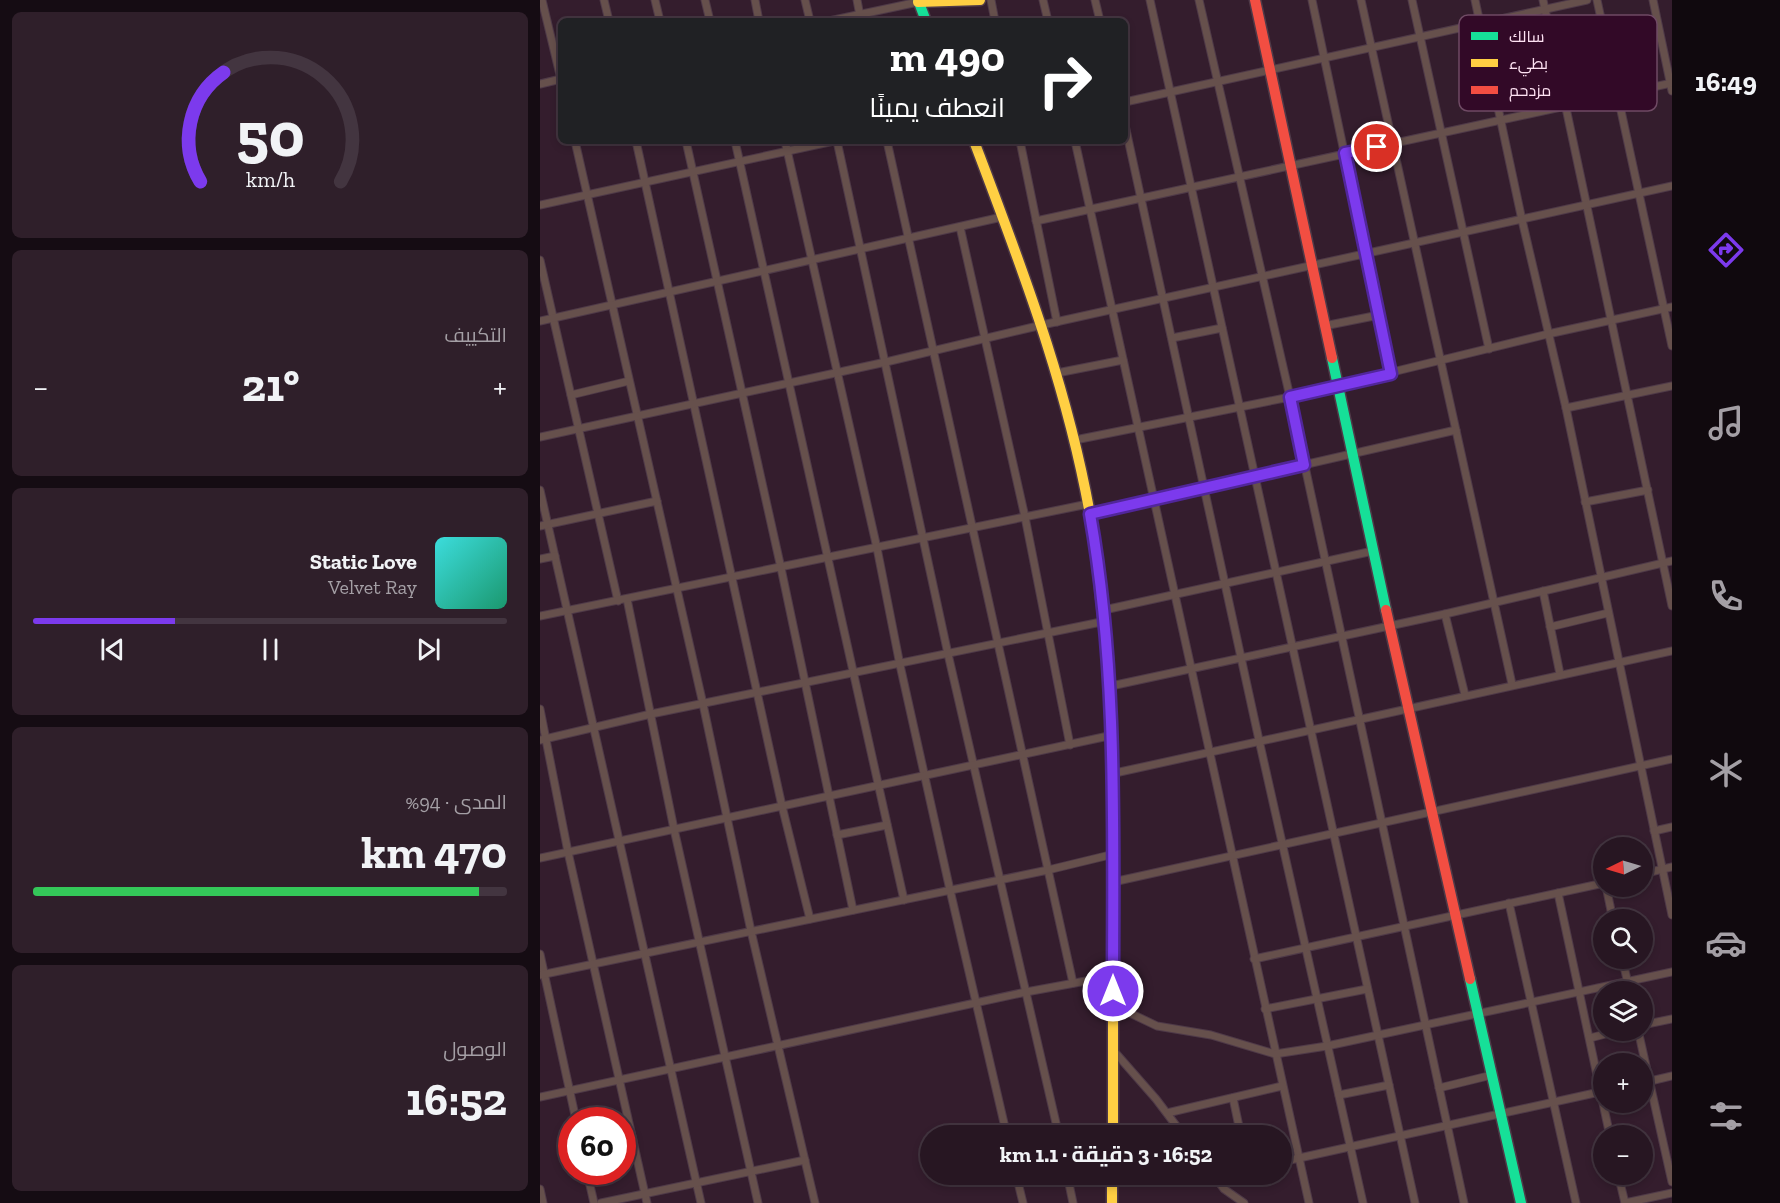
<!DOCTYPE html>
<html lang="ar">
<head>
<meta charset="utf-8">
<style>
	body { margin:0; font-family:"Zilla Slab",Cairo,serif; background:#2f1f2a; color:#f1f3f6; direction:rtl; height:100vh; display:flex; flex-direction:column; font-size:22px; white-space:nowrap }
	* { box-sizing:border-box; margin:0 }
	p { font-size:20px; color:#a49fa5 }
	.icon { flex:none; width:33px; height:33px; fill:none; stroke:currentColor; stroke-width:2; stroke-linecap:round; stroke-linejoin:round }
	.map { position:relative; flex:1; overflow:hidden; direction:ltr }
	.panel { display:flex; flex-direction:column; gap:12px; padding:12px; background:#150c13; width:540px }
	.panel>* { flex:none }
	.hud { position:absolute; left:18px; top:18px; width:570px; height:126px; border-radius:9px; box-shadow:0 3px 9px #0003,0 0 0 2px #433540; direction:rtl; background:#202124; color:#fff; overflow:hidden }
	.needle { width:39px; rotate:265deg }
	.fabs { position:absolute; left:1053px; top:837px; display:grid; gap:12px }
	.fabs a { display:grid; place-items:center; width:60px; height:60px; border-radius:50%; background:#271622; box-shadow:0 3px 9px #0003,0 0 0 2px #433540; font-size:30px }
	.speed { position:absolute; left:18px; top:1107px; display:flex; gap:12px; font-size:30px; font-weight:700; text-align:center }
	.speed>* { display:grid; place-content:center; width:78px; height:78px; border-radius:50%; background:#271622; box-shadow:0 3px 9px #0003,0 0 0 2px #433540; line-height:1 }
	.speed .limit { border:9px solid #d22; background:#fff; color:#111 }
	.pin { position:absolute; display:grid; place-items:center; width:51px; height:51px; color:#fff; margin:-26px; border:3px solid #fff; border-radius:50%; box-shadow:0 2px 6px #0007 }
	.me { position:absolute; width:66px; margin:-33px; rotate:0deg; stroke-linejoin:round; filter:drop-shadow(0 0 4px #0008) }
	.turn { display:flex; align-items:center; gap:21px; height:126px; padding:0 24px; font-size:27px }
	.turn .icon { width:78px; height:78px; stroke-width:2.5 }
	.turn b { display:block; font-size:42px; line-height:51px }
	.big { font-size:45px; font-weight:700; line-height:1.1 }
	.panel .card { flex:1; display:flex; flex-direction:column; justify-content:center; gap:9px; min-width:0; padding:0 21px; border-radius:9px; background:#2f1f2a }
	.panel .dial { align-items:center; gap:0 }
	.dial svg { height:156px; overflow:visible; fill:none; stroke:#433540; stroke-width:7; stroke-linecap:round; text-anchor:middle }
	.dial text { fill:#f1f3f6; stroke:none }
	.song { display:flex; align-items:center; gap:18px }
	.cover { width:72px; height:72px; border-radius:9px; background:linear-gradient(135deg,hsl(180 70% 55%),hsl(160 70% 35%)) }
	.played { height:6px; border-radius:3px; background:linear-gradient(90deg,#7c3aed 30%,#433540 30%) }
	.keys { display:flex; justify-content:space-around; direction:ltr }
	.heat { display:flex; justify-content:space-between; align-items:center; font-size:33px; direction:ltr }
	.charge { height:9px; border-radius:4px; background:linear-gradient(90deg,#34c759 94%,#433540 0) }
	.trip { position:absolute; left:380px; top:1125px; width:372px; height:60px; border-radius:30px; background:#271622; box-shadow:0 3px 9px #0003,0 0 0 2px #433540; font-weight:700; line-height:60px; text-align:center; direction:rtl }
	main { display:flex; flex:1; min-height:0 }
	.dock { display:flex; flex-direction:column; width:108px; justify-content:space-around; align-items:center; background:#10090e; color:#a49fa5 }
	.dock .icon { width:42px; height:42px }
	.dock .active { color:#7c3aed }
	.dock b { font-size:27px; color:#f1f3f6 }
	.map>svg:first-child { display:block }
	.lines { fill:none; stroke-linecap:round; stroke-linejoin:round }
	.street-casing { stroke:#4f3a48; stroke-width:9 }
	.fast-casing { stroke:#4f3a48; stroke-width:13 }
	.slow-casing { stroke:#4f3a48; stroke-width:13 }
	.jam-casing { stroke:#4f3a48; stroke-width:13 }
	.street { stroke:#66504c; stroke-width:7 }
	.fast { stroke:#16e098; stroke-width:10 }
	.slow { stroke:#ffcf43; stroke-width:10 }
	.jam { stroke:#f24e42; stroke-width:10 }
	.route-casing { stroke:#51269a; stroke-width:15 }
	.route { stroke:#7c3aed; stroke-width:10 }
	.key { fill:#320927; stroke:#6f4a64; stroke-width:1.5 }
	.key-label { font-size:16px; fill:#fee2f3 }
</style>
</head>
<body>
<main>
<nav class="dock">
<b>16:49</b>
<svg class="icon active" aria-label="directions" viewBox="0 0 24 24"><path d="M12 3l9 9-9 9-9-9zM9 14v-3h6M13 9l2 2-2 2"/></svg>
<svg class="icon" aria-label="music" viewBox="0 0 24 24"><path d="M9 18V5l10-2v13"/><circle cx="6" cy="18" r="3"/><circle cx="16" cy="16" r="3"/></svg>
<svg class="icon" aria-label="phone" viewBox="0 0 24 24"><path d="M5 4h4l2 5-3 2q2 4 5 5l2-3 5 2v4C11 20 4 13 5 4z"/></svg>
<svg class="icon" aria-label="climate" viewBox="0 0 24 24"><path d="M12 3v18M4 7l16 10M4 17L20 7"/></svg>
<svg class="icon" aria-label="car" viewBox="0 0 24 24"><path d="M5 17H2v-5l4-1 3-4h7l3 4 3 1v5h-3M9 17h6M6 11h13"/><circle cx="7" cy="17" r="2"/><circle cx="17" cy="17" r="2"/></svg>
<svg class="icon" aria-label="filters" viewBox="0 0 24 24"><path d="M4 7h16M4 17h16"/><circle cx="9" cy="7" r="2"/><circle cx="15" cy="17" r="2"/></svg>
</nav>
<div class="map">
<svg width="1132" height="1203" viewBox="0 0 1132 1203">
	<rect width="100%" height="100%" fill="#341d2d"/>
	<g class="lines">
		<defs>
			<g id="street">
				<path d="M2 0 21 79"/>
				<path d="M64 0 69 21"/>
				<path d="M115 0 120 21"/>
				<path d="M165 0 170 21"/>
				<path d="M215 0 219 21"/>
				<path d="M265 0 270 21"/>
				<path d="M317 0 321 21"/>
				<path d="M451 0 455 21"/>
				<path d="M503 0 508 21"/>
				<path d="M555 0 560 21"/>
				<path d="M610 0 875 1203"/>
				<path d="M659 0 750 397 924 1203"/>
				<path d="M772 0 851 374"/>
				<path d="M821 0 972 684"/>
				<path d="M872 0 949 349"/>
				<path d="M935 0 982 220 1026 408 1132 915"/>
				<path d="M1003 0 1132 606"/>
				<path d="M1057 0 1132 346"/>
				<path d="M1113 0 1132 91"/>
				<path d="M289 21 378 2"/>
				<path d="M0 84 21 79"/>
				<path d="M585 102 1047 0"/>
				<path d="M585 125 719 740 823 1203"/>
				<path d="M35 141 163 704 211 931 275 1203"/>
				<path d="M96 141 242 806 270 919"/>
				<path d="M146 141 241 568 313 910"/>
				<path d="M195 141 364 900"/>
				<path d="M245 141 337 548 360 665 410 890 467 1136"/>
				<path d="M297 141 408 654 519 1136"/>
				<path d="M347 141 533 983"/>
				<path d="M480 141 517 322"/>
				<path d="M535 141 769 1203"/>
				<path d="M0 205 294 141"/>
				<path d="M496 221 1132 83"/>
				<path d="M420 227 485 517 530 745"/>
				<path d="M0 260 78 601"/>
				<path d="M0 321 462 217"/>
				<path d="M784 326 839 315"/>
				<path d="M632 338 682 328"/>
				<path d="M517 373 583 360"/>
				<path d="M31 395 89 381"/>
				<path d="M1026 408 1132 386"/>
				<path d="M0 437 346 362 502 325 1132 186"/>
				<path d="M535 440 750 397 1008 334 1132 307"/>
				<path d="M0 490 161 1203"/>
				<path d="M1045 502 1108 490"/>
				<path d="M550 514 916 430"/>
				<path d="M0 526 117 501"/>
				<path d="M0 559 15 556"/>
				<path d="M1003 591 1020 674"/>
				<path d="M87 599 134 829 218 1203"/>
				<path d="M564 610 833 551"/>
				<path d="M905 614 925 695"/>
				<path d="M0 616 548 504"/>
				<path d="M1010 627 1068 613"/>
				<path d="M571 686 905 614 1132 561"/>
				<path d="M0 709 28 852 107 1203"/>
				<path d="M0 740 111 714 566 621"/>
				<path d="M575 773 1132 651"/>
				<path d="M1114 831 1132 827"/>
				<path d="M297 835 347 825"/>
				<path d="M0 858 573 735"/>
				<path d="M1102 874 1132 867"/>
				<path d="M573 882 1132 759"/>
				<path d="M1066 886 1073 920"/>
				<path d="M1018 893 1070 1136"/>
				<path d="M969 903 1036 1203"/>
				<path d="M0 954 36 1120"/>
				<path d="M1082 958 1090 992"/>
				<path d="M714 959 1064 883"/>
				<path d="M0 975 508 870 574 854"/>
				<path d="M573 1005 617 1026 671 1035 735 1054 787 1046 1132 972"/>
				<path d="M725 1009 827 989"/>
				<path d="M1102 1025 1132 1019"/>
				<path d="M1098 1030 1132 1182"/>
				<path d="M1050 1038 1081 1030"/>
				<path d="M573 1050 616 1099 644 1136"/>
				<path d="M1102 1083 1132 1076"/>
				<path d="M899 1088 952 1075"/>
				<path d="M799 1095 849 1085"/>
				<path d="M0 1097 486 992 573 976"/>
				<path d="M693 1098 701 1136"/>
				<path d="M627 1113 742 1086"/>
				<path d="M741 1162 1064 1091"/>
				<path d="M47 1172 54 1203"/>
				<path d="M476 1174 483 1203"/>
				<path d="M527 1174 533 1203"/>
				<path d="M673 1174 684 1189 704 1203"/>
				<path d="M1078 1174 1085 1203"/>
				<path d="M677 1179 695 1174"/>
				<path d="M0 1189 3 1203"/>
				<path d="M61 1203 265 1160"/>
				<path d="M1085 1203 1132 1193"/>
			</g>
			<g id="fast">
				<path d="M378 0 386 21"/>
				<path d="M792 358 846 610"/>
				<path d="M930 979 981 1203"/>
			</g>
			<g id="slow">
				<path d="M378 2 440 0"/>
				<path d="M434 141C485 275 536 409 556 552"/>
				<path d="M573 781V1136"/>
				<path d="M572 1174V1203"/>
			</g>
			<g id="jam">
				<path d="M715 0 792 358"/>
				<path d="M556 552 568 659 573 781"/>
				<path d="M846 610 930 979"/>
			</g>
		</defs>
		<use href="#street" class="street-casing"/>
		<use href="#fast" class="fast-casing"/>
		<use href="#slow" class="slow-casing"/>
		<use href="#jam" class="jam-casing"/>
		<use href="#street" class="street"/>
		<use href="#fast" class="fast"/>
		<use href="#slow" class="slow"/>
		<use href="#jam" class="jam"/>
	</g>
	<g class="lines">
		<defs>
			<path id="route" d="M573 991C573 830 578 672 550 514L764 465 750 397 851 374 805 153 837 147"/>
		</defs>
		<use href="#route" class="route-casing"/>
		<use href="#route" class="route"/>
	</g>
	<rect x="919" y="15" width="198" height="96" rx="9" class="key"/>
	<rect x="931" y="32" width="27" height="8" fill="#16e098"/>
	<rect x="931" y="59" width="27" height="8" fill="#ffcf43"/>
	<rect x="931" y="86" width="27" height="8" fill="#f24e42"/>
	<g class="key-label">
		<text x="969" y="42">سالك</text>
		<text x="969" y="69">بطيء</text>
		<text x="969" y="96">مزدحم</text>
	</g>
</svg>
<div class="fabs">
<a><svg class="needle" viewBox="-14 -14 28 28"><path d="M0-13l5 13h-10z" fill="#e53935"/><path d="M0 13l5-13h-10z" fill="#a49fa5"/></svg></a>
<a><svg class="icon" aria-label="search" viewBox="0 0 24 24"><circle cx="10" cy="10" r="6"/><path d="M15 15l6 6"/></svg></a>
<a><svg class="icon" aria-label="layers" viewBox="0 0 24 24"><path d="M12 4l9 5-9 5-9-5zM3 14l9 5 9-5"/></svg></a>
<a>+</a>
<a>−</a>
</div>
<div class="speed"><div class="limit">60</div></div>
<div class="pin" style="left:837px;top:147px;background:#d93025"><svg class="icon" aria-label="arrive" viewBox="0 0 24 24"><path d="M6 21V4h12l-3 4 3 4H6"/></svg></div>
<svg class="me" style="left:573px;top:991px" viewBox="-20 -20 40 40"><circle r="17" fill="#7c3aed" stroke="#fff" stroke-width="3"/><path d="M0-11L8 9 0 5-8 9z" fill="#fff"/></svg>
<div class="trip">16:52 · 3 دقيقة · 1.1 km</div>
<div class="hud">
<div class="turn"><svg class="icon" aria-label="right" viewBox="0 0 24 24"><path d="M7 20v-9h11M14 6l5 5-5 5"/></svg><div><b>490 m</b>انعطف يمينًا</div></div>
</div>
</div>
<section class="panel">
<div class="card dial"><svg viewBox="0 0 100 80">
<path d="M14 69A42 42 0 1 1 86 69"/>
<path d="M14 69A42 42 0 0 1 26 13" stroke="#7c3aed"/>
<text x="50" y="56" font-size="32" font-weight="700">50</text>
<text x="50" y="72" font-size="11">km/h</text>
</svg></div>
<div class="card"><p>التكييف</p>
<div class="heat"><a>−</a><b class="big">21°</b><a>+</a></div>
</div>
<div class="card">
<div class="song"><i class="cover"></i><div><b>Static Love</b><p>Velvet Ray</p></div></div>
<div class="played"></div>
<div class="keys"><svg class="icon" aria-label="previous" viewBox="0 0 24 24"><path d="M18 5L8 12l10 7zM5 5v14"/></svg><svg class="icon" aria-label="pause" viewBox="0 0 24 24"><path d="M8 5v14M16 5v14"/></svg><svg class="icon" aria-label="next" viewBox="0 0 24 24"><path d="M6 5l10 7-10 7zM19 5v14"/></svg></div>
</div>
<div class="card"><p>المدى · 94%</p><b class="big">470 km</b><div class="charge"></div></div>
<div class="card"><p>الوصول</p><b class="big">16:52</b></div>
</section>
</main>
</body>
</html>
